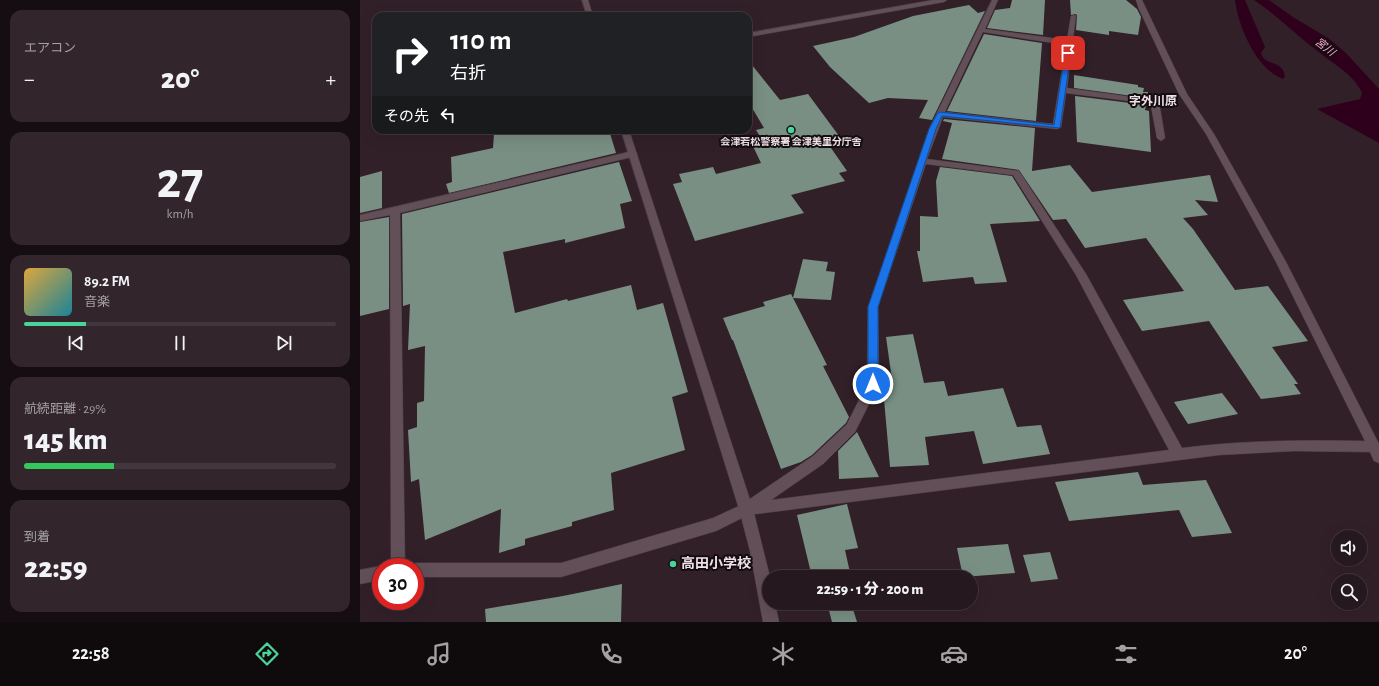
<!DOCTYPE html>
<html lang="ja">
<head>
<meta charset="utf-8">
<style>
	body { margin:0; font-family:"Alegreya Sans","Noto Sans JP",sans-serif; background:#32252c; color:#f1f3f6; height:100vh; display:flex; flex-direction:column; font-size:15px; white-space:nowrap }
	* { box-sizing:border-box; margin:0 }
	p { font-size:13px; color:#a4a0a4 }
	.icon { flex:none; width:22px; height:22px; fill:none; stroke:currentColor; stroke-width:2; stroke-linecap:round; stroke-linejoin:round }
	.map { position:relative; flex:1; overflow:hidden }
	.drawer { display:flex; flex-direction:column; gap:10px; padding:10px; background:#150d11; width:360px }
	.drawer>* { flex:none }
	.banner { position:absolute; left:12px; top:12px; width:380px; height:122px; border-radius:12px; box-shadow:0 4px 16px #0002,0 0 0 1px #42373d; background:#202124; color:#fff; overflow:hidden }
	.controls { position:absolute; left:971px; top:530px; display:grid; gap:8px }
	.controls a { display:grid; place-items:center; width:36px; height:36px; border-radius:50%; background:#26181f; box-shadow:0 4px 16px #0002,0 0 0 1px #42373d; font-size:20px }
	.speed { position:absolute; left:12px; top:558px; display:flex; gap:8px; font-size:20px; font-weight:700; text-align:center }
	.speed>* { display:grid; place-content:center; width:52px; height:52px; border-radius:50%; background:#26181f; box-shadow:0 4px 16px #0002,0 0 0 1px #42373d; line-height:1 }
	.speed .limit { border:6px solid #d22; background:#fff; color:#111 }
	.pin { position:absolute; display:grid; place-items:center; width:34px; height:34px; color:#fff; margin:-17px; border-radius:8px; box-shadow:0 2px 6px #0006 }
	.me { position:absolute; width:44px; margin:-22px; rotate:0deg; stroke-linejoin:round; filter:drop-shadow(0 0 3px #0008) }
	.turn { display:flex; align-items:center; gap:14px; height:84px; padding:0 12px; font-size:18px }
	.turn .icon { width:52px; height:52px; stroke-width:2.5 }
	.turn b { display:block; font-size:28px; line-height:34px }
	.then { display:flex; align-items:center; height:38px; padding:0 12px; background:#0003; gap:8px; font-size:15px }
	.big { font-size:30px; font-weight:800; line-height:1.1 }
	.drawer .widget { flex:1; display:flex; flex-direction:column; justify-content:center; gap:6px; min-width:0; padding:0 14px; border-radius:12px; background:#32252c }
	.drawer .dial { align-items:center; gap:0 }
	.dial b { font-size:52px; line-height:1 }
	.song { display:flex; align-items:center; gap:12px }
	.cover { width:48px; height:48px; border-radius:6px; background:linear-gradient(135deg,hsl(40 70% 55%),hsl(190 70% 35%)) }
	.played { height:4px; border-radius:2px; background:linear-gradient(90deg,#4ad49c 20%,#42373d 20%) }
	.keys { display:flex; justify-content:space-around; direction:ltr }
	.heat { display:flex; justify-content:space-between; align-items:center; font-size:22px; direction:ltr }
	.charge { height:6px; border-radius:3px; background:linear-gradient(90deg,#34c759 29%,#42373d 0) }
	.trip { position:absolute; left:402px; top:570px; width:216px; height:40px; border-radius:20px; background:#26181f; box-shadow:0 4px 16px #0002,0 0 0 1px #42373d; font-weight:800; line-height:40px; text-align:center }
	.tab-bar { display:flex; height:64px; justify-content:space-around; align-items:center; background:#0f0a0c; color:#a4a0a4 }
	.tab-bar .icon { width:28px; height:28px }
	.tab-bar .active { color:#4ad49c }
	.tab-bar b { font-size:18px; color:#f1f3f6 }
	main { display:flex; flex:1; min-height:0 }
	.map>svg:first-child { display:block }
	.water { fill:#2f001c }
	.building { fill:#798f83 }
	.lines { fill:none; stroke-linecap:round; stroke-linejoin:round }
	.minor-casing { stroke:#4c3e44; stroke-width:1 }
	.tertiary-casing { stroke:#4c3e44; stroke-width:1 }
	.minor { fill:#634f58; fill-rule:evenodd }
	.tertiary { fill:#634f58; fill-rule:evenodd }
	.route { fill:#1a73e8; stroke:#114b97 }
	.poi-dot { fill:#4ad49c; stroke:#140d10; stroke-width:1.5 }
	.labels { text-anchor:middle; dominant-baseline:central; stroke-width:4; stroke-linejoin:round; paint-order:stroke }
	.far-poi-label { font-size:10px; font-weight:bold; fill:#eee1e7; stroke:#140d10 }
	.far-water-label { font-size:11px; font-style:italic; fill:#ffa5d1; stroke:#140d10 }
	.far-quarter-label { font-size:12px; font-weight:bold; fill:#eee1e7; stroke:#140d10 }
	.near-poi-label { font-size:14px; font-weight:bold; fill:#eee1e7; stroke:#140d10; text-anchor:start }
</style>
</head>
<body>
<main>
<section class="drawer">
<div class="widget"><p>エアコン</p>
<div class="heat"><a>−</a><b class="big">20°</b><a>+</a></div>
</div>
<div class="widget dial"><b>27</b><p>km/h</p></div>
<div class="widget">
<div class="song"><i class="cover"></i><div><b>89.2 FM</b><p>音楽</p></div></div>
<div class="played"></div>
<div class="keys"><svg class="icon" aria-label="previous" viewBox="0 0 24 24"><path d="M18 5L8 12l10 7zM5 5v14"/></svg><svg class="icon" aria-label="pause" viewBox="0 0 24 24"><path d="M8 5v14M16 5v14"/></svg><svg class="icon" aria-label="next" viewBox="0 0 24 24"><path d="M6 5l10 7-10 7zM19 5v14"/></svg></div>
</div>
<div class="widget"><p>航続距離 · 29%</p><b class="big">145 km</b><div class="charge"></div></div>
<div class="widget"><p>到着</p><b class="big">22:59</b></div>
</section>
<div class="map">
<svg width="1019" height="622" viewBox="0 0 1019 622">
	<rect width="100%" height="100%" fill="#322029"/>
	<g class="water">
		<path d="M875 0H885L905 47 901 53C905 67 923 59 925 77L923 79C896 69 878 26 875 0Z"/>
		<path d="M894 0H909L933 17 968 38 986 53 1019 89V143L957 109 1000 99 1002 93C993 74 976 66 960 53 937 36 918 16 894 0Z"/>
	</g>
	<g class="building">
		<path d="M652 0H685L683 35 627 28 635 10 650 8Z"/>
		<path d="M710 0H766L777 9 781 17 778 35 749 31V35L716 30 717 15 716 14 711 15Z"/>
		<path d="M609 5 618 13 625 11 572 120 559 118 568 100 528 98 509 103 470 67 453 46 494 37 553 16Z"/>
		<path d="M624 34 682 43 676 121 587 111Z"/>
		<path d="M388 60 420 100 448 94 485 144 471 148 487 171 479 173 485 181 431 195 444 213 335 241 313 184 322 182 319 174 353 167 356 174 401 163 390 140 401 138 396 130 404 128 388 101Z"/>
		<path d="M714 75 778 85V87L784 88 783 92H788L787 98 714 88Z"/>
		<path d="M715 96 786 105 785 110 789 111 791 152 717 142Z"/>
		<path d="M584 119 675 128 672 171 710 165 732 192 850 175 858 202 835 200 848 215 823 218 833 229 875 290 908 286 948 341 912 347 938 384H934L941 394 901 399 849 321 782 331 763 300 824 291 786 238 725 248 706 219 693 220 659 170 582 159 592 123 583 121Z"/>
		<path d="M140 130H249L256 153 89 193 86 184 92 182 91 157 133 148 134 134H139Z"/>
		<path d="M259 162 272 201 260 204 265 228 205 243V239L143 252 155 313 207 299 208 301 271 285 277 310 303 303 328 392 312 397 325 450 251 473 254 510 212 522V526L165 539V545L139 553 141 509 65 540 59 479 51 482 48 430 57 427V403L64 401 65 346 48 350 50 304 43 306 42 214Z"/>
		<path d="M580 167 652 176 680 221 630 224 647 282 615 284 613 277 563 282 557 251H560V216L578 217 576 181Z"/>
		<path d="M22 171V208L0 213V177Z"/>
		<path d="M29 217V309L0 316V222Z"/>
		<path d="M443 259 468 262 466 271 475 272 471 300 433 298Z"/>
		<path d="M431 294 467 365 463 366 489 417 486 423 452 455 441 462 421 469 373 340H372L363 318 405 306 403 302Z"/>
		<path d="M553 334 564 383 584 381 588 396 643 388 657 427 681 425 690 454 623 464 614 431 565 437 569 465 530 467 523 388 533 387 526 337Z"/>
		<path d="M862 393 878 414 828 424 814 402Z"/>
		<path d="M497 432 519 477 479 479 478 451Z"/>
		<path d="M778 472 783 485 846 480 872 533 832 537 819 510 709 521 695 482Z"/>
		<path d="M487 504 498 548 485 550 491 577H452L437 515Z"/>
		<path d="M648 544 655 573 603 577 597 548Z"/>
		<path d="M690 552 698 579 671 582 663 555Z"/>
		<path d="M262 584 261 622H126L125 609 203 596Z"/>
		<path d="M467 603H491L497 622H472Z"/>
	</g>
	<g class="lines">
		<defs>
			<g id="minor">
				<path d="M573 0H587L584 2 388 37V33Z"/>
				<path d="M632 0H638L625 29 707 40 711 16 716 15 707 88 786 99 797 102 800 108 805 138 801 141 797 138 791 106 785 103 706 93 701 127 697 129 583 117 567 159 659 171 726 274 822 448C884 440 942 440 1005 441L916 262 846 134 819 94 779 9 776 0H782L827 94 854 134 926 262 1019 444V463L1014 461 1010 452 934 451 859 455 388 515 356 531 201 577H55V567H49L50 565 55 563H201L353 518 381 505 453 456 487 424 507 384 508 307 569 129ZM623 32 706 45 693 124 585 112ZM566 164 653 175 716 275 809 450 411 500 463 464 495 432 519 384 518 307Z"/>
				<path d="M273 151 276 152 277 154 276 156 40 213 45 567H31L30 215 0 221V215Z"/>
				<path d="M21 566 24 567H21V580L0 584V570Z"/>
			</g>
			<g id="tertiary">
				<path d="M222 0H228L233 16H227Z"/>
				<path d="M261 130H269L393 509 410 577 409 603H415L419 622H403L390 551 379 509Z"/>
			</g>
		</defs>
		<use href="#minor" class="minor-casing"/>
		<use href="#tertiary" class="tertiary-casing"/>
		<use href="#minor" class="minor"/>
		<use href="#tertiary" class="tertiary"/>
	</g>
	<path class="route" d="M708 51 711 53 700 128 582 116 576 129 518 307V384L517 387H509L508 384V307L569 129 577 114 580 112 694 125 705 53Z"/>
	<g class="poi-dot">
		<circle cx="431" cy="130" r="4"/>
		<circle cx="313" cy="564" r="4"/>
	</g>
	<g class="labels">
		<g class="far-poi-label">
			<text x="431" y="142">会津若松警察署 会津美里分庁舎</text>
		</g>
		<g class="far-water-label">
			<text transform="translate(965 47) rotate(38)">宮川</text>
		</g>
		<g class="far-quarter-label">
			<text x="793" y="101">字外川原</text>
		</g>
		<g class="near-poi-label">
			<text x="321" y="564">高田小学校</text>
		</g>
	</g>
</svg>
<div class="controls">
<a><svg class="icon" aria-label="sound" viewBox="0 0 24 24"><path d="M4 9h4l5-4v14l-5-4H4zM17 9q2 3 0 6"/></svg></a>
<a><svg class="icon" aria-label="search" viewBox="0 0 24 24"><circle cx="10" cy="10" r="6"/><path d="M15 15l6 6"/></svg></a>
</div>
<div class="speed"><div class="limit">30</div></div>
<div class="pin" style="left:708px;top:53px;background:#d93025"><svg class="icon" aria-label="arrive" viewBox="0 0 24 24"><path d="M6 21V4h12l-3 4 3 4H6"/></svg></div>
<svg class="me" style="left:513px;top:384px" viewBox="-20 -20 40 40"><circle r="17" fill="#1a73e8" stroke="#fff" stroke-width="3"/><path d="M0-11L8 9 0 5-8 9z" fill="#fff"/></svg>
<div class="trip">22:59 · 1 分 · 200 m</div>
<div class="banner">
<div class="turn"><svg class="icon" aria-label="right" viewBox="0 0 24 24"><path d="M7 20v-9h11M14 6l5 5-5 5"/></svg><div><b>110 m</b>右折</div></div>
<div class="then">その先<svg class="icon" aria-label="left" viewBox="0 0 24 24"><path d="M17 20v-9H6M10 6l-5 5 5 5"/></svg></div>
</div>
</div>
</main>
<nav class="tab-bar">
<b>22:58</b>
<svg class="icon active" aria-label="directions" viewBox="0 0 24 24"><path d="M12 3l9 9-9 9-9-9zM9 14v-3h6M13 9l2 2-2 2"/></svg>
<svg class="icon" aria-label="music" viewBox="0 0 24 24"><path d="M9 18V5l10-2v13"/><circle cx="6" cy="18" r="3"/><circle cx="16" cy="16" r="3"/></svg>
<svg class="icon" aria-label="phone" viewBox="0 0 24 24"><path d="M5 4h4l2 5-3 2q2 4 5 5l2-3 5 2v4C11 20 4 13 5 4z"/></svg>
<svg class="icon" aria-label="climate" viewBox="0 0 24 24"><path d="M12 3v18M4 7l16 10M4 17L20 7"/></svg>
<svg class="icon" aria-label="car" viewBox="0 0 24 24"><path d="M5 17H2v-5l4-1 3-4h7l3 4 3 1v5h-3M9 17h6M6 11h13"/><circle cx="7" cy="17" r="2"/><circle cx="17" cy="17" r="2"/></svg>
<svg class="icon" aria-label="filters" viewBox="0 0 24 24"><path d="M4 7h16M4 17h16"/><circle cx="9" cy="7" r="2"/><circle cx="15" cy="17" r="2"/></svg>
<b>20°</b>
</nav>
</body>
</html>
